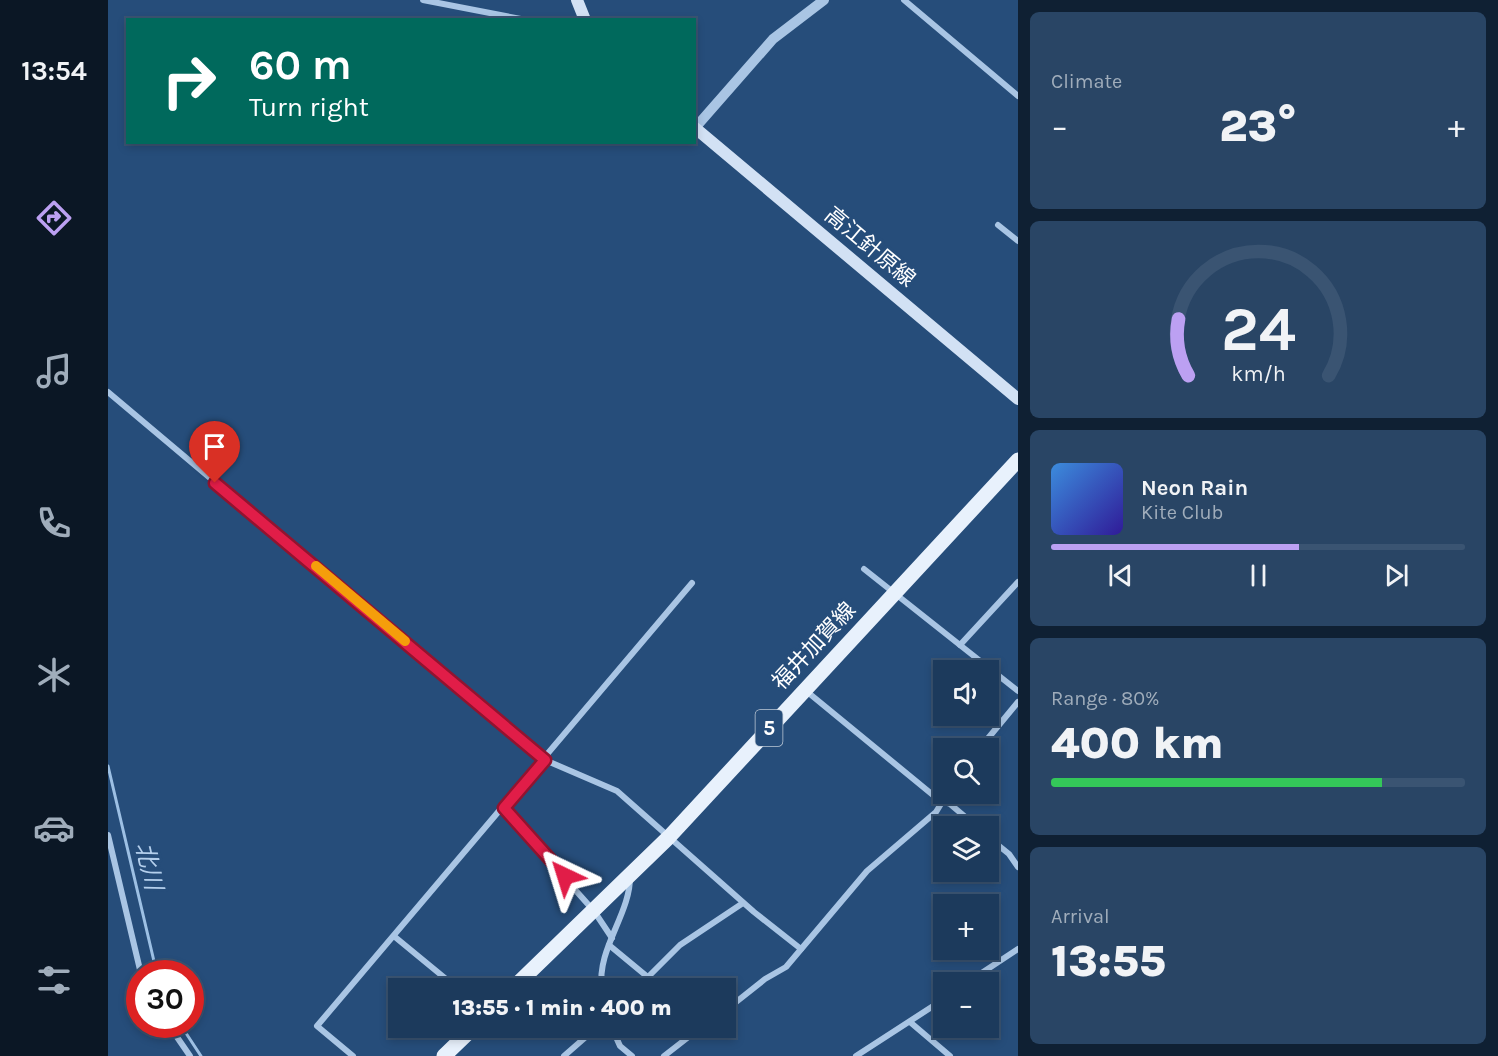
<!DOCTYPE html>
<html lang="en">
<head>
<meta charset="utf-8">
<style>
	body { margin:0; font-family:Karla,"Noto Sans JP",sans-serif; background:#294565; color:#f1f3f6; height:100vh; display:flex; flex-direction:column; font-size:22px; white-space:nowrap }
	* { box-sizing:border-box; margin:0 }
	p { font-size:20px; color:#a0adbb }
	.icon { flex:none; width:33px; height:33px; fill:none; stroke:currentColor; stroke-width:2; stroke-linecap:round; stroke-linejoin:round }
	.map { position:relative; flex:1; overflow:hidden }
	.sheet { display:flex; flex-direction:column; gap:12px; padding:12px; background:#0f2033; width:480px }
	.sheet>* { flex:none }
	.top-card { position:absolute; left:18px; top:18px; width:570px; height:126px; border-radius:0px; box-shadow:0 3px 9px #0003,0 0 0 2px #3a5472; background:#00695c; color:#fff; overflow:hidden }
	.fabs { position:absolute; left:825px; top:660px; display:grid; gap:12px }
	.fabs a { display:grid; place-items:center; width:66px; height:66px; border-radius:0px; background:#1c3a5c; box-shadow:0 3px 9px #0003,0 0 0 2px #3a5472; font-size:30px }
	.speed { position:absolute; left:18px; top:960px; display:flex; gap:12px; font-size:30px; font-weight:700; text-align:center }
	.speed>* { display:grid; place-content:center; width:78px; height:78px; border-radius:50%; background:#1c3a5c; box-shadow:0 3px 9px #0003,0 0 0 2px #3a5472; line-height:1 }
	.speed .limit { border:9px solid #d22; background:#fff; color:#111 }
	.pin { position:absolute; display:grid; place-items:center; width:51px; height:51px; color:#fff; margin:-62px -26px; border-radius:50% 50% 50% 0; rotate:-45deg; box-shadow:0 0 6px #0007 }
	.pin .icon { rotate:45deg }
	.me { position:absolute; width:66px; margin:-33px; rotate:319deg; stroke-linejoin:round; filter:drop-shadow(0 0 4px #0008) }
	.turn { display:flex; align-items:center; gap:21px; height:126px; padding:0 24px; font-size:27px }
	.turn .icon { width:78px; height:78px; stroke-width:2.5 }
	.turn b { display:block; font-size:42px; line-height:51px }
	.big { font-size:45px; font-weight:800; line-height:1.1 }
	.sheet .card { flex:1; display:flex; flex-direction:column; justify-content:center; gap:9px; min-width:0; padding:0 21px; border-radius:9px; background:#294565 }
	.sheet .dial { align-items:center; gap:0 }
	.dial svg { height:156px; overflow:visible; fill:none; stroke:#3a5472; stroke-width:7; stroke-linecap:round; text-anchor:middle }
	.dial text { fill:#f1f3f6; stroke:none }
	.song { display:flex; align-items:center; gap:18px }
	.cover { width:72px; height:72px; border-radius:9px; background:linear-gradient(135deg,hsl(210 70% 55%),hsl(250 70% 35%)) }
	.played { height:6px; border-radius:3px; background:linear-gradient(90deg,#bca0f2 60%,#3a5472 60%) }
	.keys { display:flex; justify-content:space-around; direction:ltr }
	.heat { display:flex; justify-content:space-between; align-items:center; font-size:33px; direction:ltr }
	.charge { height:9px; border-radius:4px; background:linear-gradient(90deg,#34c759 80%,#3a5472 0) }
	.trip { position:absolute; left:280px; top:978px; width:348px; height:60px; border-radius:0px; background:#1c3a5c; box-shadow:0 3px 9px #0003,0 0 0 2px #3a5472; font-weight:800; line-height:60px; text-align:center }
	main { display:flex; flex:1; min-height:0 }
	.tab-bar { display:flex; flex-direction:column; width:108px; justify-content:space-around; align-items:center; background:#0b1725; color:#a0adbb }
	.tab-bar .icon { width:42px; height:42px }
	.tab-bar .selected { color:#bca0f2 }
	.tab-bar b { font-size:27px; color:#f1f3f6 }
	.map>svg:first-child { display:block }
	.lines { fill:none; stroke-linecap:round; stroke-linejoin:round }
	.stream { stroke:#9dc0e4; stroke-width:3 }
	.minor { stroke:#a9c5e4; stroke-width:6 }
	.tertiary { stroke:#a9c5e4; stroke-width:10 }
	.secondary { stroke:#d2e1f4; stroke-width:12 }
	.primary { stroke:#e8f1fc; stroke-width:15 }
	.route-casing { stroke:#92132f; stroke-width:15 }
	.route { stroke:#e11d48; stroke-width:10 }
	.slow { stroke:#f59e0b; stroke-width:10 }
	.labels { text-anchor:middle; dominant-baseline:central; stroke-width:6; stroke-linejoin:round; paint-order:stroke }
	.shield { fill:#264d7a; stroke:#becad7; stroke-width:1.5 }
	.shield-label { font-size:21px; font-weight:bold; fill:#fff }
	.street-label { font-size:22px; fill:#fff; stroke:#264d7a }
	.water-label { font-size:24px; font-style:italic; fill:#b4cfec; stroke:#264d7a }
</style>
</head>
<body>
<main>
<nav class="tab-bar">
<b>13:54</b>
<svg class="icon selected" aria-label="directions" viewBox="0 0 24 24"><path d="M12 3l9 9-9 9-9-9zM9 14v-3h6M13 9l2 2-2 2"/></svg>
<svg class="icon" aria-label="music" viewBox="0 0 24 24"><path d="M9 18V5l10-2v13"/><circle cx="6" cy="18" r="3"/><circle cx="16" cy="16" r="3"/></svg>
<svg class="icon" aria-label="phone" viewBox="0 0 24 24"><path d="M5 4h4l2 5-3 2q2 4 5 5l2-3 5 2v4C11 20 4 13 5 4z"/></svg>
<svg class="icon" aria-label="climate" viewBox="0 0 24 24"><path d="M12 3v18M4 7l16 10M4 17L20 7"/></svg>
<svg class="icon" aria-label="car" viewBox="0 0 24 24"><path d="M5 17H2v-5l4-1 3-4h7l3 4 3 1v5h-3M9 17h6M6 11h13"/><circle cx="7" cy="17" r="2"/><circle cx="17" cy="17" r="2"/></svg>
<svg class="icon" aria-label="filters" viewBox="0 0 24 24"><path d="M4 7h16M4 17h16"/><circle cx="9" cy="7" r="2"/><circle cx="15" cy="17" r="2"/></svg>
</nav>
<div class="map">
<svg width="910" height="1056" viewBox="0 0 910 1056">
	<rect width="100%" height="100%" fill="#264d7a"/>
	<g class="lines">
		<g class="stream">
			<path d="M0 766 49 974"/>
			<path d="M72 1024 93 1056"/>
		</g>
		<g class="minor">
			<path d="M315 0 418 20"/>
			<path d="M796 0 910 96"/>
			<path d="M890 225 910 241"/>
			<path d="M0 392 437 760 509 791 646 912 693 949"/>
			<path d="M756 569 910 691"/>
			<path d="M852 645 910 582"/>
			<path d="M697 690 831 800 842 804 868 826"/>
			<path d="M872 748 910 702"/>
			<path d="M395 809 486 911 504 938"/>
			<path d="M0 835 33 974"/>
			<path d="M880 837 901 854 910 867"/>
			<path d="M287 937 349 988"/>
			<path d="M501 945 553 988"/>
			<path d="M540 977 572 945 635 903"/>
			<path d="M860 982 910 949"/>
			<path d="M494 988C488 950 523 913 522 876"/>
			<path d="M618 1010 657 979 678 967 759 871 828 812 839 794"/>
			<path d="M802 1022 842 1056"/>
			<path d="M60 1024 82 1056"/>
			<path d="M504 1028 512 1046 524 1056"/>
			<path d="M245 1056 209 1026 584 583"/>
			<path d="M456 1056 488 1028"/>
			<path d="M556 1056 592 1028"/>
			<path d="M748 1056 836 999"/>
		</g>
		<path class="tertiary" d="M587 128 665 39 716 0"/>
		<g class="secondary">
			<path d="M469 0 477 20"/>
			<path d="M586 127 910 399"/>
		</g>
		<g class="primary">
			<path d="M405 988 561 837 910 460"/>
			<path d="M336 1056 365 1028"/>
		</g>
	</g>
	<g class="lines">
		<defs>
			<path id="route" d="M107 483 437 760 396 808 457 876"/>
		</defs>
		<use href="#route" class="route-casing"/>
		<use href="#route" class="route"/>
		<path class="slow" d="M208 566 297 641"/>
	</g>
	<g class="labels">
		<rect class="shield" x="647.5" y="710" width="27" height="36" rx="4.5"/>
		<g class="shield-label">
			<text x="661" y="728">5</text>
		</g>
		<g class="street-label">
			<text transform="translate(762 247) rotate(40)">高江針原線</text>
			<text transform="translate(706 646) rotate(-47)">福井加賀線</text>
		</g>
		<g class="water-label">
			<text transform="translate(41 866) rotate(77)">北川</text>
		</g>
	</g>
</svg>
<div class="fabs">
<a><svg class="icon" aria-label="sound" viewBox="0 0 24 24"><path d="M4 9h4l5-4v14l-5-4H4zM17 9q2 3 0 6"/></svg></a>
<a><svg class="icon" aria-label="search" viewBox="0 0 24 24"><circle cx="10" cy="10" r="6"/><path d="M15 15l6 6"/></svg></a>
<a><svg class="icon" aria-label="layers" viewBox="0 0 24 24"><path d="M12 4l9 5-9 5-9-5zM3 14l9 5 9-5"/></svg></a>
<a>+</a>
<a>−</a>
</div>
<div class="speed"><div class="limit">30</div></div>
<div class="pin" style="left:107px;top:483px;background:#d93025"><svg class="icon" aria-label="arrive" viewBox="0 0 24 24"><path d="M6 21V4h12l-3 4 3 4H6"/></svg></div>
<svg class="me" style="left:457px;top:876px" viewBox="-20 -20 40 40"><path d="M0-17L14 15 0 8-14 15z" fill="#e11d48" stroke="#fff" stroke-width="4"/></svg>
<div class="trip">13:55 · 1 min · 400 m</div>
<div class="top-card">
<div class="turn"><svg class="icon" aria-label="right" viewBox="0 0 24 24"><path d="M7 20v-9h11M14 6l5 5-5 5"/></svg><div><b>60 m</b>Turn right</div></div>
</div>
</div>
<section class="sheet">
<div class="card"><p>Climate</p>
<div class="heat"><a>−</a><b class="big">23°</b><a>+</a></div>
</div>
<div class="card dial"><svg viewBox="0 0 100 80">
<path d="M14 69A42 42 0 1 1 86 69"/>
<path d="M14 69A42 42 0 0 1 9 40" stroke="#bca0f2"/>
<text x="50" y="56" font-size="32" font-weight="700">24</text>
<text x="50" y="72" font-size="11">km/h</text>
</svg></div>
<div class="card">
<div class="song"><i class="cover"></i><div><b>Neon Rain</b><p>Kite Club</p></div></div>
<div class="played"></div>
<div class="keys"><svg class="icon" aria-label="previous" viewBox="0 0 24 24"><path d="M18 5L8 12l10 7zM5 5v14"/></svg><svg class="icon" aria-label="pause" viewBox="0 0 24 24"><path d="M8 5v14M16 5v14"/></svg><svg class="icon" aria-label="next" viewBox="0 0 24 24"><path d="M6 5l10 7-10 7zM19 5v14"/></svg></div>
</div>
<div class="card"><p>Range · 80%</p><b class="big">400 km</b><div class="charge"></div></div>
<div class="card"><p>Arrival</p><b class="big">13:55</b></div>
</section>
</main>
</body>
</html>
